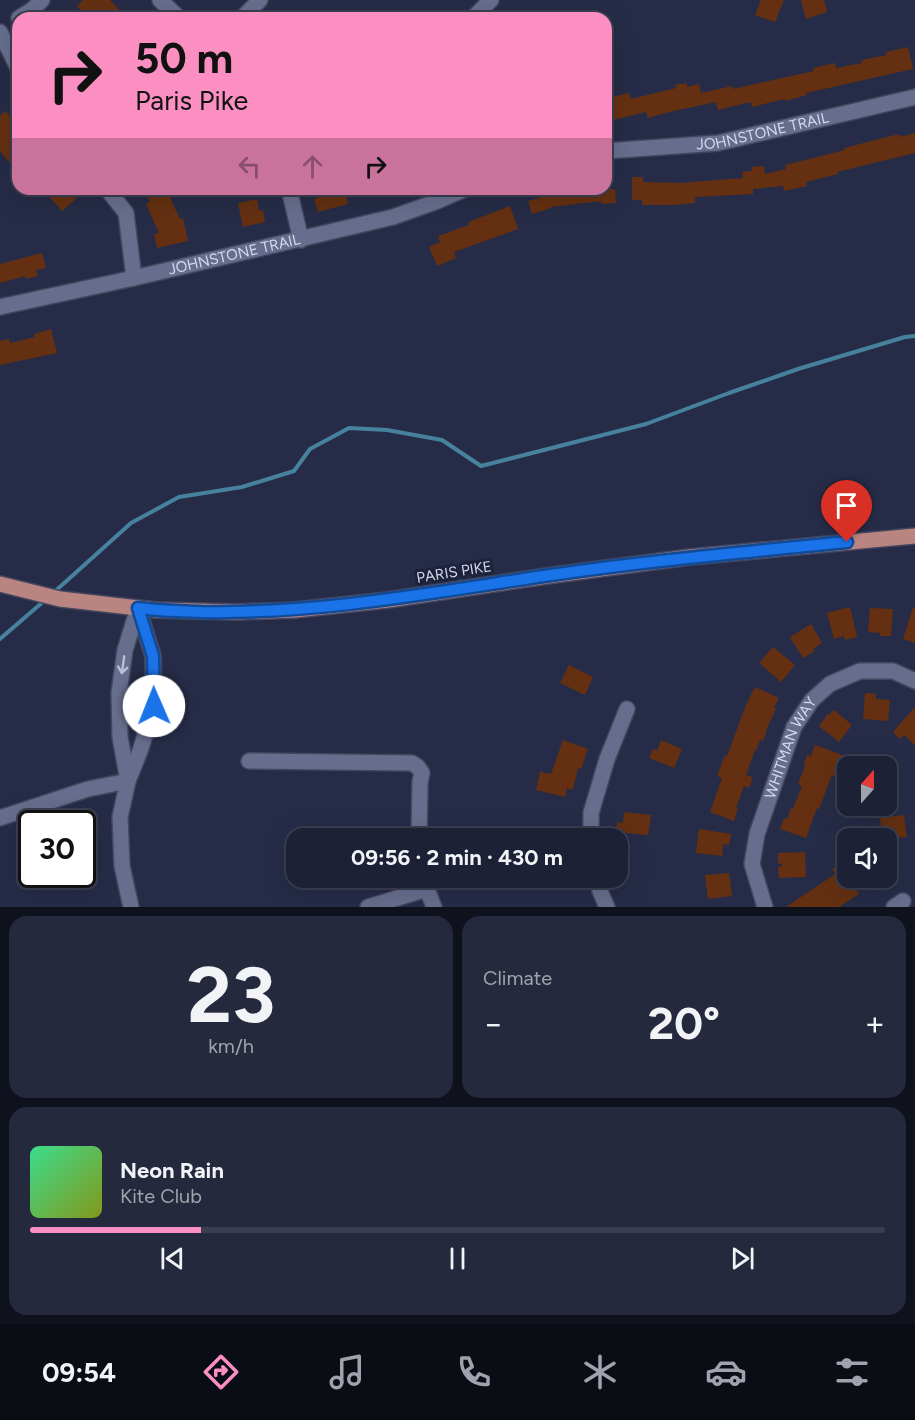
<!DOCTYPE html>
<html lang="en">
<head>
<meta charset="utf-8">
<style>
	body { margin:0; font-family:Figtree,sans-serif; background:#25293d; color:#f1f3f6; height:100vh; display:flex; flex-direction:column; font-size:22px; white-space:nowrap }
	* { box-sizing:border-box; margin:0 }
	p { font-size:20px; color:#a0a3ad }
	.icon { flex:none; width:33px; height:33px; fill:none; stroke:currentColor; stroke-width:2; stroke-linecap:round; stroke-linejoin:round }
	.map { position:relative; height:907px; overflow:hidden }
	.drawer { display:flex; flex-direction:column; gap:9px; padding:9px; background:#0f121d; flex:1 }
	.drawer>* { flex:none }
	.banner { position:absolute; left:12px; top:12px; width:600px; height:183px; border-radius:18px; box-shadow:0 6px 24px #0002,0 0 0 2px #3a3e50; background:#fc8fc2; color:#111; overflow:hidden }
	.needle { width:39px; rotate:21deg }
	.controls { position:absolute; left:837px; top:756px; display:grid; gap:12px }
	.controls a { display:grid; place-items:center; width:60px; height:60px; border-radius:12px; background:#1c2135; box-shadow:0 6px 24px #0002,0 0 0 2px #3a3e50; font-size:30px }
	.speed { position:absolute; left:18px; top:810px; display:flex; gap:12px; font-size:30px; font-weight:700; text-align:center }
	.speed>* { display:grid; place-content:center; width:78px; height:78px; border-radius:50%; background:#1c2135; box-shadow:0 6px 24px #0002,0 0 0 2px #3a3e50; line-height:1 }
	.speed .limit { border:3px solid #111; border-radius:9px; background:#fff; color:#111 }
	.pin { position:absolute; display:grid; place-items:center; width:51px; height:51px; color:#fff; margin:-62px -26px; border-radius:50% 50% 50% 0; rotate:-45deg; box-shadow:0 0 6px #0007 }
	.pin .icon { rotate:45deg }
	.me { position:absolute; width:66px; margin:-33px; rotate:359deg; stroke-linejoin:round; filter:drop-shadow(0 0 4px #0008) }
	.turn { display:flex; align-items:center; gap:21px; height:126px; padding:0 24px; font-size:27px }
	.turn .icon { width:78px; height:78px; stroke-width:2.5 }
	.turn b { display:block; font-size:42px; line-height:51px }
	.lanes { display:flex; align-items:center; height:57px; padding:0 24px; background:#0003; justify-content:center; gap:30px; direction:ltr }
	.lanes .off { opacity:.35 }
	.big { font-size:45px; font-weight:700; line-height:1.1 }
	.drawer .card { flex:1; display:flex; flex-direction:column; justify-content:center; gap:9px; min-width:0; padding:0 21px; border-radius:18px; background:#25293d }
	.drawer .dial { align-items:center; gap:0 }
	.dial b { font-size:78px; line-height:1 }
	.song { display:flex; align-items:center; gap:18px }
	.cover { width:72px; height:72px; border-radius:9px; background:linear-gradient(135deg,hsl(150 70% 55%),hsl(70 70% 35%)) }
	.played { height:6px; border-radius:3px; background:linear-gradient(90deg,#fc8fc2 20%,#3a3e50 20%) }
	.keys { display:flex; justify-content:space-around; direction:ltr }
	.heat { display:flex; justify-content:space-between; align-items:center; font-size:33px; direction:ltr }
	.drawer .tiles { flex:1; display:grid; gap:9px; grid-template-columns:1fr 1fr }
	.card:last-child { grid-column:span 2 }
	.trip { position:absolute; left:286px; top:828px; width:342px; height:60px; border-radius:18px; background:#1c2135; box-shadow:0 6px 24px #0002,0 0 0 2px #3a3e50; font-weight:700; line-height:60px; text-align:center }
	.dock { display:flex; height:96px; justify-content:space-around; align-items:center; background:#0b0d15; color:#a0a3ad }
	.dock .icon { width:42px; height:42px }
	.dock .active { color:#fc8fc2 }
	.dock b { font-size:27px; color:#f1f3f6 }
	.map>svg:first-child { display:block }
	.lines { fill:none; stroke-linecap:round; stroke-linejoin:round }
	.stream { stroke:#46829d; stroke-width:4 }
	.building { fill:#643011 }
	.minor-casing { stroke:#43465e; stroke-width:18 }
	.primary-casing { stroke:#43465e; stroke-width:18 }
	.minor { stroke:#676e8d; stroke-width:15 }
	.primary { stroke:#ba8581; stroke-width:15 }
	.oneway { stroke:#babed4 }
	.route-casing { stroke:#114b97; stroke-width:15 }
	.route { stroke:#1a73e8; stroke-width:10 }
	.labels { text-anchor:middle; dominant-baseline:central; stroke-width:6; stroke-linejoin:round; paint-order:stroke }
	.street-label { font-size:15px; fill:#d5d9eb; stroke:#1d223c }
</style>
</head>
<body>
<div class="map">
<svg width="915" height="907" viewBox="0 0 915 907">
	<rect width="100%" height="100%" fill="#262c47"/>
	<g class="lines">
		<g class="stream">
			<path d="M52 594 131 523 179 497 242 487 294 471 310 449 349 428 387 430 442 440 481 466 646 424 729 393 798 369 905 337 915 336"/>
			<path d="M0 639 44 601"/>
		</g>
	</g>
	<g class="building">
		<path d="M83 0H110L127 18H88L77 6Z"/>
		<path d="M761 0H784L775 22 755 15Z"/>
		<path d="M801 0H824L827 12 806 19Z"/>
		<path d="M908 47 913 69 806 93 807 95 785 101V99L752 107 751 102 718 110 716 102 669 112 648 118 646 112 613 120 608 98 629 93 631 99 676 88 675 85 687 83V87L699 84 701 93 732 86 733 89 814 71 813 68 835 63 836 68 862 63V60L887 55 886 52Z"/>
		<path d="M5 111 18 124V172L0 151V116Z"/>
		<path d="M915 133V153L837 172 838 174 806 182 807 186 784 191 783 186 753 189V194L695 197V203L674 205H642V200H632V177H643V182L679 183 743 178 742 172 752 171 751 167 764 166 765 174 786 169 785 165 845 150 844 148 899 134 900 137Z"/>
		<path d="M42 189H68L77 198 62 211Z"/>
		<path d="M155 189H166L180 219 183 218 188 241 157 248 154 234 159 233 146 204 150 202 146 194Z"/>
		<path d="M316 189H344L348 204 318 212 314 199 318 198Z"/>
		<path d="M552 189H615L616 203 601 204V201L551 207V208L532 214 528 201 539 198 538 193Z"/>
		<path d="M257 199 259 211 263 210 265 222 243 227 238 203Z"/>
		<path d="M510 206 518 229 454 252 456 258 437 266 429 247 440 242 438 236 469 225 468 222Z"/>
		<path d="M42 253 46 268 36 270 38 276 26 279 25 276 0 283V264Z"/>
		<path d="M51 329 57 353 0 365V341L9 339 10 343 35 337 34 334Z"/>
		<path d="M850 607 857 637 845 640 844 636 834 639 827 613Z"/>
		<path d="M870 608 893 609 891 636H880V633L868 632Z"/>
		<path d="M913 608H915V643L903 639Z"/>
		<path d="M811 624 822 643 813 649 815 651 803 658 790 637Z"/>
		<path d="M773 647 795 665 781 682 759 663Z"/>
		<path d="M569 665 593 677 585 695 560 683Z"/>
		<path d="M755 687 779 698 774 707 776 709 766 730 767 731 763 741 760 740 756 751 755 750 746 775 753 777 749 788 744 786 736 808H738L734 821 710 812 722 778 717 776 725 755 727 756 746 705Z"/>
		<path d="M865 693 876 694V699L890 700 888 721 863 719Z"/>
		<path d="M915 707V745L904 735 900 739 893 732Z"/>
		<path d="M834 710 852 725 839 742 819 726 828 714 829 715Z"/>
		<path d="M563 740 588 749 581 769 578 768 573 790 567 788 565 797 536 790 540 772 551 774Z"/>
		<path d="M661 740 682 749 674 768 649 758 653 749 657 751Z"/>
		<path d="M815 745 845 756 837 777 832 775 819 809 817 808 806 838 780 829 784 818 787 819 791 808 793 809 802 786 798 784 805 766 804 765 807 755 811 756Z"/>
		<path d="M624 812 651 815 648 835 616 832 617 822 623 823Z"/>
		<path d="M904 815 907 837 893 838V836L882 837 880 818Z"/>
		<path d="M699 829 731 834 729 845 723 844 722 856 696 853Z"/>
		<path d="M805 852 806 877 779 878 778 867 782 866V864L778 863V853Z"/>
		<path d="M848 859V878L859 894 839 907H786L835 874 832 869Z"/>
		<path d="M729 873 732 896 708 899 705 875Z"/>
	</g>
	<g class="lines">
		<defs>
			<g id="minor">
				<path d="M160 0 179 18"/>
				<path d="M19 18 32 10 42 0"/>
				<path d="M242 18 260 0"/>
				<path d="M473 18 491 0"/>
				<path d="M0 32 18 68"/>
				<path id="s1" d="M606 151 718 143 915 97"/>
				<path d="M107 189 126 213 134 278"/>
				<path d="M289 189 301 240"/>
				<path id="s2" d="M0 307 134 278 393 217 435 202 465 189"/>
				<path d="M249 761 412 763 418 767 422 773 420 782 419 838"/>
				<path d="M128 781 140 751 154 706 153 656 138 608"/>
				<path d="M0 818 88 789 128 781"/>
				<path d="M591 838V813L607 759 627 709"/>
				<path d="M425 878 427 889 434 907"/>
				<path d="M598 878 600 891 607 907"/>
				<path d="M131 907 122 866 120 817 128 781 120 737 119 693 125 650 138 608"/>
				<path d="M368 907 427 889"/>
				<path id="s3" d="M765 907 752 864 757 834 794 727 812 700 830 684 860 671H893L915 681"/>
				<path d="M894 907 903 901"/>
			</g>
			<path id="primary" d="M0 584 60 599 156 610 236 612 295 610 388 600 547 576 690 557 915 536"/>
		</defs>
		<use href="#minor" class="minor-casing"/>
		<use href="#primary" class="primary-casing"/>
		<use href="#minor" class="minor"/>
		<use href="#primary" class="primary"/>
	</g>
	<defs><path id="oneway-shaft" d="M-6 0H5M1.5-3L5.5 0L1.5 3" fill="none" stroke-width="1.6" stroke-linecap="round" stroke-linejoin="round" transform="scale(1.5)"/></defs>
	<use class="oneway" href="#oneway-shaft" transform="translate(123 665) rotate(98)"/>
	<g class="lines">
		<defs>
			<path id="route" d="M154 706 153 656 138 608C159 611 180 611 201 612 317 614 430 593 544 576 645 561 746 552 847 542"/>
		</defs>
		<use href="#route" class="route-casing"/>
		<use href="#route" class="route"/>
	</g>
	<g class="labels">
		<g class="street-label">
			<text stroke="none"><textPath href="#s1" startOffset="158">JOHNSTONE TRAIL</textPath></text>
			<text stroke="none"><textPath href="#s2" startOffset="240">JOHNSTONE TRAIL</textPath></text>
			<text transform="translate(454 572) rotate(-9)">PARIS PIKE</text>
			<text stroke="none"><textPath href="#s3" startOffset="168">WHITMAN WAY</textPath></text>
		</g>
	</g>
</svg>
<div class="controls">
<a><svg class="needle" viewBox="-14 -14 28 28"><path d="M0-13l5 13h-10z" fill="#e53935"/><path d="M0 13l5-13h-10z" fill="#a0a3ad"/></svg></a>
<a><svg class="icon" aria-label="sound" viewBox="0 0 24 24"><path d="M4 9h4l5-4v14l-5-4H4zM17 9q2 3 0 6"/></svg></a>
</div>
<div class="speed"><div class="limit">30</div></div>
<div class="pin" style="left:847px;top:542px;background:#d93025"><svg class="icon" aria-label="arrive" viewBox="0 0 24 24"><path d="M6 21V4h12l-3 4 3 4H6"/></svg></div>
<svg class="me" style="left:154px;top:706px" viewBox="-20 -20 40 40"><circle r="19" fill="#fff"/><path d="M0-13L10 11 0 6-10 11z" fill="#1a73e8"/></svg>
<div class="trip">09:56 · 2 min · 430 m</div>
<div class="banner">
<div class="turn"><svg class="icon" aria-label="right" viewBox="0 0 24 24"><path d="M7 20v-9h11M14 6l5 5-5 5"/></svg><div><b>50 m</b>Paris Pike</div></div>
<div class="lanes"><svg class="icon off" aria-label="left" viewBox="0 0 24 24"><path d="M17 20v-9H6M10 6l-5 5 5 5"/></svg><svg class="icon off" aria-label="ahead" viewBox="0 0 24 24"><path d="M12 20V5M6 11l6-6 6 6"/></svg><svg class="icon" aria-label="right" viewBox="0 0 24 24"><path d="M7 20v-9h11M14 6l5 5-5 5"/></svg></div>
</div>
</div>
<section class="drawer">
<div class="tiles">
<div class="card dial"><b>23</b><p>km/h</p></div>
<div class="card"><p>Climate</p>
<div class="heat"><a>−</a><b class="big">20°</b><a>+</a></div>
</div>
<div class="card">
<div class="song"><i class="cover"></i><div><b>Neon Rain</b><p>Kite Club</p></div></div>
<div class="played"></div>
<div class="keys"><svg class="icon" aria-label="previous" viewBox="0 0 24 24"><path d="M18 5L8 12l10 7zM5 5v14"/></svg><svg class="icon" aria-label="pause" viewBox="0 0 24 24"><path d="M8 5v14M16 5v14"/></svg><svg class="icon" aria-label="next" viewBox="0 0 24 24"><path d="M6 5l10 7-10 7zM19 5v14"/></svg></div>
</div>
</div>
</section>
<nav class="dock">
<b>09:54</b>
<svg class="icon active" aria-label="directions" viewBox="0 0 24 24"><path d="M12 3l9 9-9 9-9-9zM9 14v-3h6M13 9l2 2-2 2"/></svg>
<svg class="icon" aria-label="music" viewBox="0 0 24 24"><path d="M9 18V5l10-2v13"/><circle cx="6" cy="18" r="3"/><circle cx="16" cy="16" r="3"/></svg>
<svg class="icon" aria-label="phone" viewBox="0 0 24 24"><path d="M5 4h4l2 5-3 2q2 4 5 5l2-3 5 2v4C11 20 4 13 5 4z"/></svg>
<svg class="icon" aria-label="climate" viewBox="0 0 24 24"><path d="M12 3v18M4 7l16 10M4 17L20 7"/></svg>
<svg class="icon" aria-label="car" viewBox="0 0 24 24"><path d="M5 17H2v-5l4-1 3-4h7l3 4 3 1v5h-3M9 17h6M6 11h13"/><circle cx="7" cy="17" r="2"/><circle cx="17" cy="17" r="2"/></svg>
<svg class="icon" aria-label="filters" viewBox="0 0 24 24"><path d="M4 7h16M4 17h16"/><circle cx="9" cy="7" r="2"/><circle cx="15" cy="17" r="2"/></svg>
</nav>
</body>
</html>
